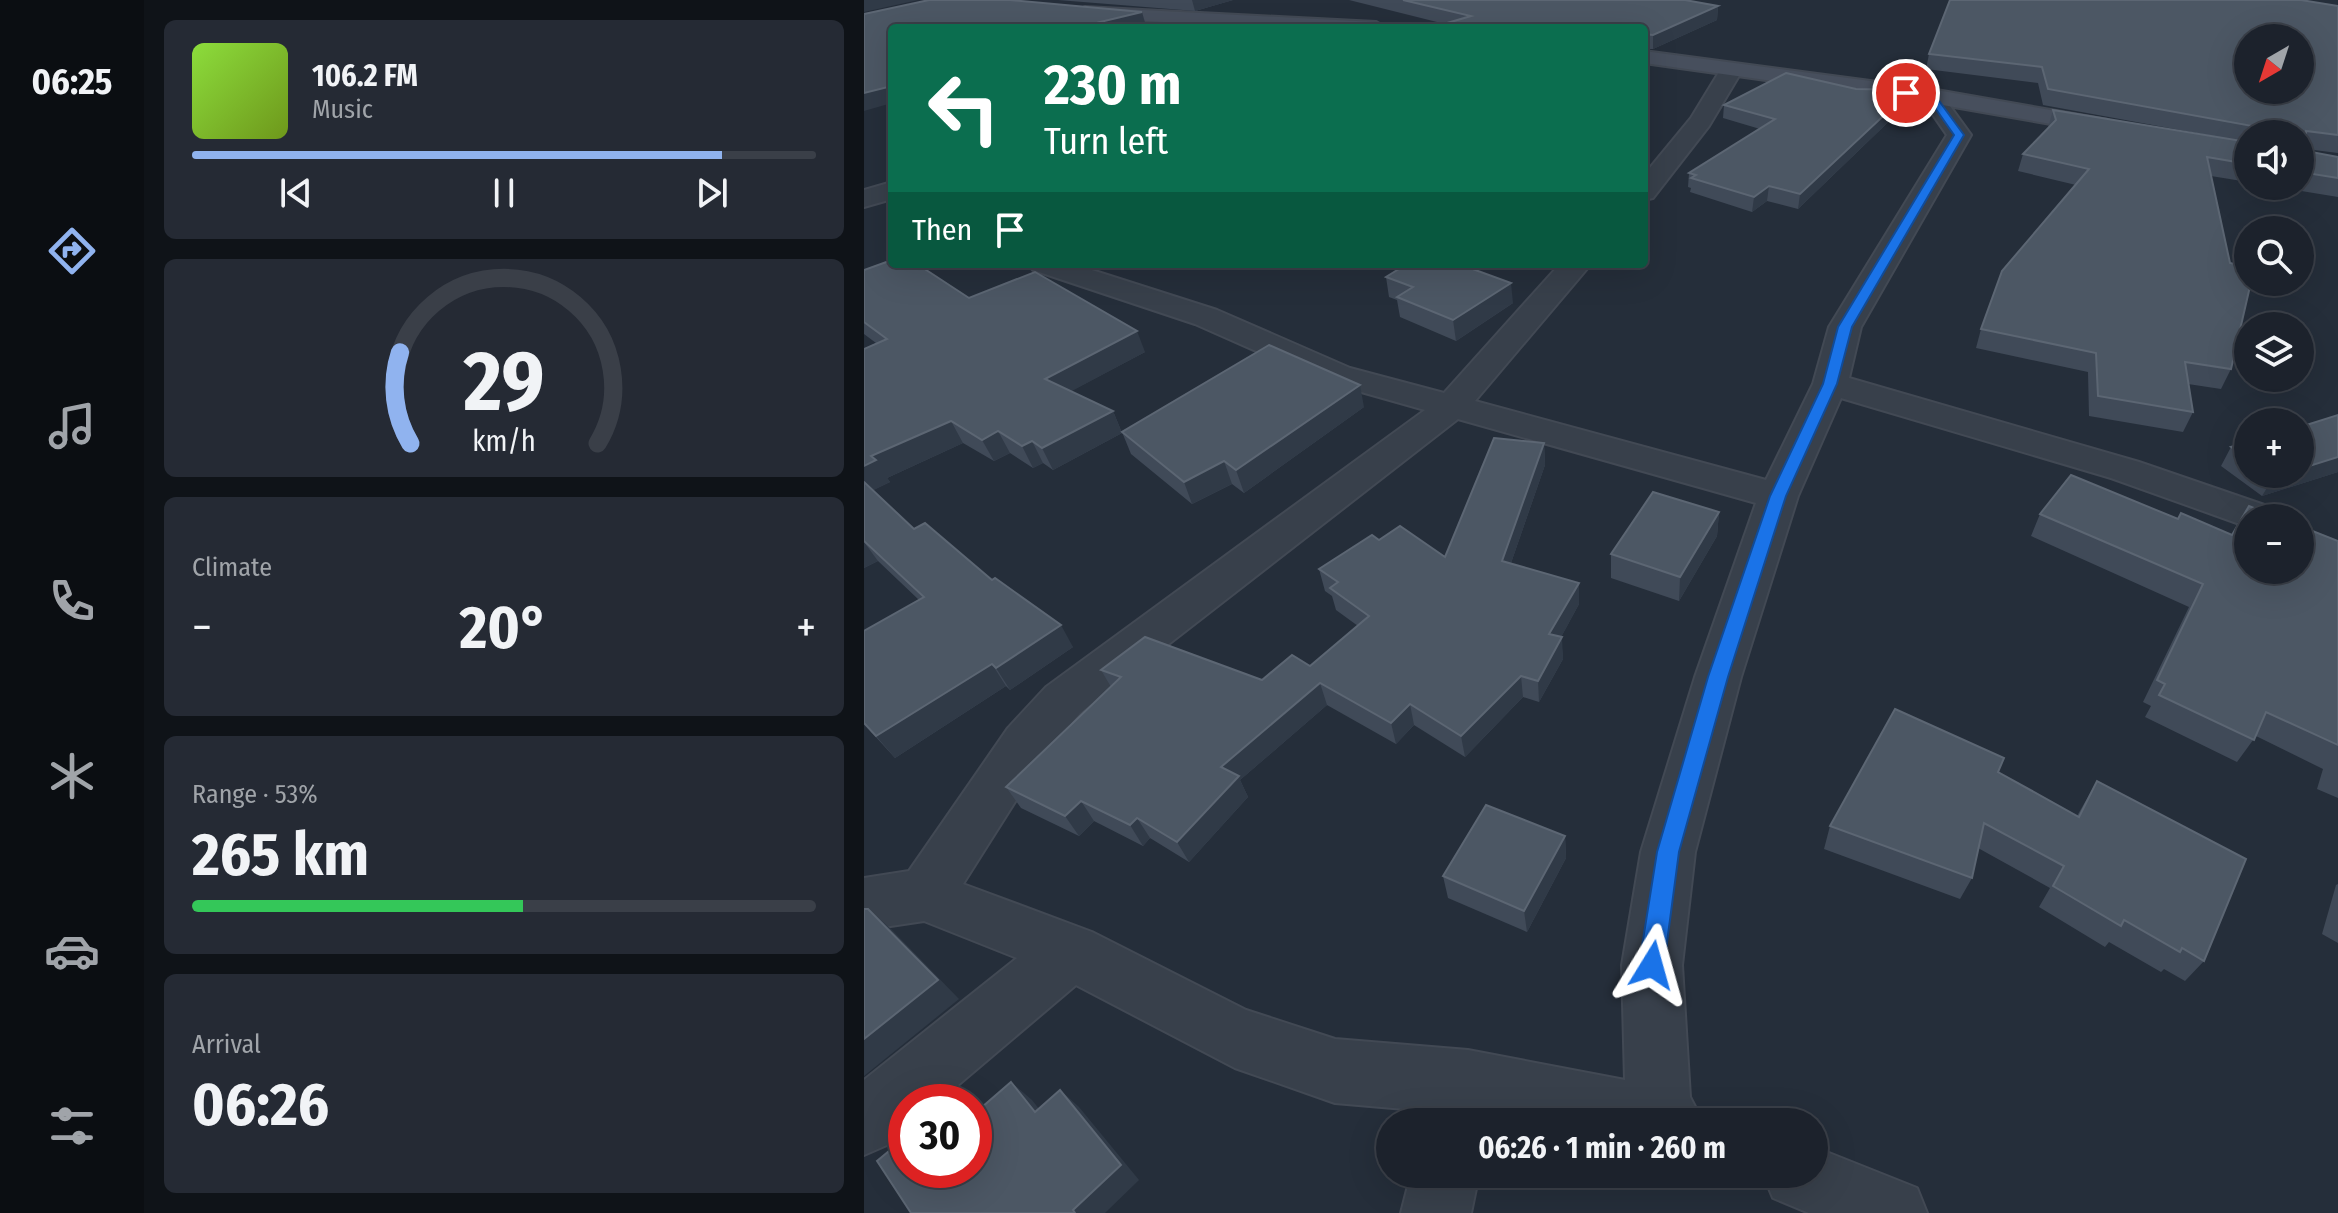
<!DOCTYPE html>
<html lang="en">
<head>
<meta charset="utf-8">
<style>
	body { margin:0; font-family:"Fira Sans Condensed",sans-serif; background:#252a34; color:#f1f3f6; height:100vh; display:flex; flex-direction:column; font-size:30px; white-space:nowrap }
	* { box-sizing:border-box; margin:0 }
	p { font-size:26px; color:#a0a4a9 }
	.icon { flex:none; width:44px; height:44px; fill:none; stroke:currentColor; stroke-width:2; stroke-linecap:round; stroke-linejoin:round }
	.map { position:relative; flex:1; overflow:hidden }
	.drawer { display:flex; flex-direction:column; gap:20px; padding:20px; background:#0f1318; width:720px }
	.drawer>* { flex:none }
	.guide { position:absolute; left:24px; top:24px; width:760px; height:244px; border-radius:8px; box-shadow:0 8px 32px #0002,0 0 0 2px #3a3f48; background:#0b6e4f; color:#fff; overflow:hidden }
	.needle { width:52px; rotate:219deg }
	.controls { position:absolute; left:1370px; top:24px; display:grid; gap:16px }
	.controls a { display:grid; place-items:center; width:80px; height:80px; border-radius:50%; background:#1c222c; box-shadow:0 8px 32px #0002,0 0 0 2px #3a3f48; font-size:40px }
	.speed { position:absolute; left:24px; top:1084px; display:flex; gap:16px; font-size:40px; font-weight:700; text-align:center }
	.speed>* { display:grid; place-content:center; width:104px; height:104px; border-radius:50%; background:#1c222c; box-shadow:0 8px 32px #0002,0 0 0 2px #3a3f48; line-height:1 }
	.speed .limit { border:12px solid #d22; background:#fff; color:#111 }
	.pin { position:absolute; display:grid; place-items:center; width:68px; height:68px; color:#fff; margin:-34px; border:4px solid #fff; border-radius:50%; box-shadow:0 2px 8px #0007 }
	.me { position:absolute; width:88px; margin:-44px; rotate:8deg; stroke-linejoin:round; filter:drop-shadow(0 0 6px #0008) }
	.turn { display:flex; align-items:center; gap:28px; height:168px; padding:0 24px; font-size:36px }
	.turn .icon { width:104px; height:104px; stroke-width:2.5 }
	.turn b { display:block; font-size:56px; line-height:68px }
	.then { display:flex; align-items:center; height:76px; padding:0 24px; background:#0003; gap:16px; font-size:30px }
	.big { font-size:60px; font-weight:700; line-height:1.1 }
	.drawer .widget { flex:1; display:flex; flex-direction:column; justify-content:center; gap:12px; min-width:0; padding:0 28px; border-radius:12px; background:#252a34 }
	.drawer .dial { align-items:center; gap:0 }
	.dial svg { height:208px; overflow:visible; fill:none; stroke:#3a3f48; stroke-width:7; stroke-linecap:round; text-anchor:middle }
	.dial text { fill:#f1f3f6; stroke:none }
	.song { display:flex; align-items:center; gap:24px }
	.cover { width:96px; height:96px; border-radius:12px; background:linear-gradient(135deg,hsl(90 70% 55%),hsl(80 70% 35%)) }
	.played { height:8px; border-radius:4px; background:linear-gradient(90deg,#90b3ef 85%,#3a3f48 85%) }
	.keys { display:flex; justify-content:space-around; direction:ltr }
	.heat { display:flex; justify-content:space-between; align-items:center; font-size:44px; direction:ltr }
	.charge { height:12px; border-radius:6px; background:linear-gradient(90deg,#34c759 53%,#3a3f48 0) }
	.trip { position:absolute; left:512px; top:1108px; width:452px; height:80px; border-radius:40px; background:#1c222c; box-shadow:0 8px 32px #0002,0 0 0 2px #3a3f48; font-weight:700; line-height:80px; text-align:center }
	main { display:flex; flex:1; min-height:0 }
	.menu { display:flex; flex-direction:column; width:144px; justify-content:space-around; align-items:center; background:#0b0e12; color:#a0a4a9 }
	.menu .icon { width:56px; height:56px }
	.menu .selected { color:#90b3ef }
	.menu b { font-size:36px; color:#f1f3f6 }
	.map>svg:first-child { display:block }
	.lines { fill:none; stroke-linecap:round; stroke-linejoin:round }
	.street-casing { stroke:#424954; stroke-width:4 }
	.secondary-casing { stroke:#424954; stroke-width:4 }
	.street { fill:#38404b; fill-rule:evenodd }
	.secondary { fill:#474f5d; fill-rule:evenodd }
	.wall { fill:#404a58 }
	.shaded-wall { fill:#303a47 }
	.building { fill:#4c5764; stroke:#5c6673; stroke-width:2; fill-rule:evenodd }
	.route { fill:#1a73e8; stroke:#114b97; stroke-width:2 }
</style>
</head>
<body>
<main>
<nav class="menu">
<b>06:25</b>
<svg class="icon selected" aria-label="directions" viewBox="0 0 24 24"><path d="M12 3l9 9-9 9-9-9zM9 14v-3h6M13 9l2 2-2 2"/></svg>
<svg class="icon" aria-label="music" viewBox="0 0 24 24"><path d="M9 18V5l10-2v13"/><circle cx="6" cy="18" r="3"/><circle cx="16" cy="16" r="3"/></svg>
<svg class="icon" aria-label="phone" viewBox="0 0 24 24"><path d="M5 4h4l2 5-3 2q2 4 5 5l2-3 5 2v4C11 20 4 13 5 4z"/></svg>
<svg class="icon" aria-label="climate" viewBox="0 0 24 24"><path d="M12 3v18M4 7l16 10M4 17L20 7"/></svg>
<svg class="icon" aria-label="car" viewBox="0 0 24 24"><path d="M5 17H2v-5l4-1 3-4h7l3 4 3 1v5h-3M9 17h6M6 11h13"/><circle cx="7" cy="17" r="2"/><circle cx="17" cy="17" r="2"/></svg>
<svg class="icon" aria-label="filters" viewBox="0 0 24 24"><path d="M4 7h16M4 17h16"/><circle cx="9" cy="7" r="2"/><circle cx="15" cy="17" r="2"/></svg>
</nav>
<section class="drawer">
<div class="widget">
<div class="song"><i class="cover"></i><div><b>106.2 FM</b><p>Music</p></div></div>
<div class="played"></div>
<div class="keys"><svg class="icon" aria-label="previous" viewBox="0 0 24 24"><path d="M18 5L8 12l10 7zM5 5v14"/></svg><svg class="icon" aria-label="pause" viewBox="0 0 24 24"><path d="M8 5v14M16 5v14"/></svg><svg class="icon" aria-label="next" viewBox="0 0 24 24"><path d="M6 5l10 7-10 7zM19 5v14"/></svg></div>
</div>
<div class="widget dial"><svg viewBox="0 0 100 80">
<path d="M14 69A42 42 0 1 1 86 69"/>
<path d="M14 69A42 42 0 0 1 10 34" stroke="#90b3ef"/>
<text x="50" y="56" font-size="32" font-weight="700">29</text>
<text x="50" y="72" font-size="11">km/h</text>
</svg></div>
<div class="widget"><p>Climate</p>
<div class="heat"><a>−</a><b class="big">20°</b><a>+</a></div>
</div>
<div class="widget"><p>Range · 53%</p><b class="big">265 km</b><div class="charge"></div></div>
<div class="widget"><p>Arrival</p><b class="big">06:26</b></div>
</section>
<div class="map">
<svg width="1474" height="1213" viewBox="0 0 1474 1213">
	<rect width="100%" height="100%" fill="#252e3a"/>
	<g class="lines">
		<defs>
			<g id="street">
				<path d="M868 63 879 69 845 126 789 198 780 200V175L827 118 860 64Z"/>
				<path d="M1067 89 1075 91 1107 135 997 327 985 378 1275 462 1412 509 1418 518H1384V527L1247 478 977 398 934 496 877 677 831 852 818 965 826 1097 839 1122H643L628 1119 627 1122H561L564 1111 471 1103 371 1068 212 985 74 1102H42V1129L23 1145 0 1155V1080L153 958 60 921 0 930V878L45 871 144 728 182 687 561 410 462 382 331 324 169 270 164 264H209L353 310 486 368 580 393 696 264H727L611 401 902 480 949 384 965 327 1083 135 1056 96ZM594 419 892 503 831 677 777 852 758 965 761 1080 604 1050 471 1039 382 1010 228 932 99 884 180 756 216 713Z"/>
				<path d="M28 182V199L0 207V190Z"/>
				<path d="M950 1147 1053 1188 1063 1213H945L909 1198 899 1174H950Z"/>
				<path d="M547 1174H615L607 1213H537Z"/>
			</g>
			<g id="secondary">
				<path d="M221 7 512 22 522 28H400L214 17 212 13Z"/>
				<path d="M780 51 1067 89 1244 120 1256 127 1244 134 1067 103 780 63Z"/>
			</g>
		</defs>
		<use href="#street" class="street-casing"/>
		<use href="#secondary" class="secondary-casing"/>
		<use href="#street" class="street"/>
		<use href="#secondary" class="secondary"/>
	</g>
	<g class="wall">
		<path d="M194 0H369L331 11Z"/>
		<path d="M485 0H821L854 6 853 20 789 49H780V28L581 24Z"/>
		<path d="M1474 6V153L1442 149V151L1474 157V197L1406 186H1436V134H1384V182L1347 176 1367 369 1357 389 1324 384 1329 412 1319 432 1225 416 1224 372 1112 348 1117 329 1212 185 1154 171 1159 154 1184 128 1189 110 1360 138 1179 105 1174 83 1062 69 1065 54Z"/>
		<path d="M1044 103 934 209 903 201 888 212 826 192 827 188 824 187 825 173 896 129 859 118 860 105Z"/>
		<path d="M0 270 105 298 281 352 207 391 249 411 258 433 189 470 179 463 169 468 146 453 130 461 99 443 23 478 26 482 9 490 50 529 209 647 146 690 142 686 31 758 0 724V631L55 600 14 561 0 568V349L12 343 0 334Z"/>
		<path d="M522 277 649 303 592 341 536 317 533 300 525 297Z"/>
		<path d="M500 407 380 493 368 484 328 504 267 454 258 432Z"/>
		<path d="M1474 415V472L1398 496 1357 466 1367 447 1384 442V474H1436V427Z"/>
		<path d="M680 443 681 465 647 563 715 604 697 637 699 659 675 702 659 697 601 757 550 725 532 744 463 705 376 780 384 797 325 862 286 838 279 846 230 821 215 836 157 808 142 787 247 687 237 670 398 680 446 666 494 626 472 610 468 596 461 591 455 569 515 540 581 557Z"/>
		<path d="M855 512 853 536 815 601 747 578V554Z"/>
		<path d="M1176 514 1314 519 1368 535 1474 541V798L1453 789 1459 769 1392 736 1373 762 1281 717 1287 706 1279 702 1325 607 1167 536Z"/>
		<path d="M1134 772 1213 816 1233 781 1340 961 1321 981 1300 969 1297 972 1245 942 1241 947 1175 907 1186 888 1114 848 1108 878 1096 899 960 849 966 826Z"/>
		<path d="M701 836 702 858 663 932 584 898 579 876Z"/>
		<path d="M1474 884V943L1458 934 1472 885Z"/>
	</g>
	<g class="shaded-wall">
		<path d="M0 0H54L0 12Z"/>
		<path d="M328 0H369L331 11Z"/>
		<path d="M854 6 853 20 789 49V35Z"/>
		<path d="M278 12 282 26 272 28H238L236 22Z"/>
		<path d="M28 86V103L0 111V93Z"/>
		<path d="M1047 90 1044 103 934 209 936 194Z"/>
		<path d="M905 186 903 201 888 212 890 197Z"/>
		<path d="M647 283 649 303 592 341 589 320Z"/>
		<path d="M273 331 281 352 191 400 181 379Z"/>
		<path d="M496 385 500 407 380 493 372 470Z"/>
		<path d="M249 411 258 433 189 470 178 448Z"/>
		<path d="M87 421 99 443 23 478 26 482 4 493 0 488V466L7 456Z"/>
		<path d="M134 431 146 453 130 461 118 440Z"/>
		<path d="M168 441 179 463 169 468 158 446Z"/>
		<path d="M680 443 681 465 640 583 638 561Z"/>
		<path d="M1474 457V472L1398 496 1409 478 1421 474H1436V469Z"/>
		<path d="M360 461 368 484 328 504 320 482Z"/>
		<path d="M855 512 853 536 815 601 816 577Z"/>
		<path d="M0 542 14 561 0 568Z"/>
		<path d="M715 583V604L687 656 685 634Z"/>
		<path d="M197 625 209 647 146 690 132 668Z"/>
		<path d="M698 637 699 659 675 702 674 681Z"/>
		<path d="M128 664 142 686 31 758 12 736Z"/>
		<path d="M657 676 659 697 601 757 597 736Z"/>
		<path d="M456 683 463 705 376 780 384 797 325 862 313 842 357 767Z"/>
		<path d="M546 704 550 725 532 744 527 723Z"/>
		<path d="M217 801 230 821 215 836 201 816Z"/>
		<path d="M273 818 286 838 279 846 266 825Z"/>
		<path d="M701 836 702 858 663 932 660 911Z"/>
		<path d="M4 909 27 929 95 999 0 1076V1039Z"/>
		<path d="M147 1082 168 1100 191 1129 171 1112Z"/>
		<path d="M196 1090 215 1107 275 1180 241 1213H211L209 1210Z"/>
	</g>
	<g class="building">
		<path d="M65 0H146L278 12 236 22 250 28H28V86L0 93V14Z"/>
		<path d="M539 0H821L854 6 789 35 780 34V28H566L607 16Z"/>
		<path d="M1086 0H1437L1474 6V135L1442 131V151L1474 157V178L1436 172V134H1395L1394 127 1184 89 1178 67 1065 54ZM1384 38H1436V90H1384Z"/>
		<path d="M922 73 992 89 1047 90 936 194 905 186 890 197 827 178 832 175 825 173 911 119 860 105Z"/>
		<path d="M1189 110 1384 142V164L1343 157 1366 263 1384 267V282H1387L1367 369 1321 362 1329 412 1234 396 1232 353 1117 329 1138 271 1225 169 1159 154 1192 120Z"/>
		<path d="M28 260V264H53L105 298 171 272 273 331 181 379 249 411 178 448 168 441 158 446 134 431 118 440 87 421 7 456 12 460 0 466V349L23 339 0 322V270Z"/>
		<path d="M543 264H595L647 283 589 320 533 297 549 287 522 277Z"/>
		<path d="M405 345 496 385 372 470 360 461 320 482 258 432Z"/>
		<path d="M1474 415V457L1436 469V427Z"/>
		<path d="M630 438 680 443 638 561 715 583 685 634 698 637 674 681 657 676 597 736 546 704 527 723 456 683 357 767 375 776 313 842 273 818 266 825 217 801 201 816 142 787 257 677 237 670 281 637 398 680 428 655 446 666 505 616 466 588 474 582 455 569 508 535 515 540 536 526 581 557Z"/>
		<path d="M1384 442V459L1367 447Z"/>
		<path d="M1404 474H1421L1409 478Z"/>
		<path d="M1207 475 1314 519 1317 513 1368 535 1385 506 1415 518H1384V570H1436V526L1474 541V745L1402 712 1390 740 1295 695 1301 684 1293 680 1339 584 1176 514Z"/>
		<path d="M0 482 50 529 61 523 128 580 131 578 197 625 132 668 128 664 12 736 0 723V631L60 597 0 541Z"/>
		<path d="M789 492 855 512 816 577 747 554Z"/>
		<path d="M1031 709 1140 758 1134 772 1215 817 1233 781 1382 859 1340 961 1318 948 1316 952 1260 920 1257 926 1189 886 1200 866 1120 823 1108 878 966 826Z"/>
		<path d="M622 805 701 836 660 911 579 876Z"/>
		<path d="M0 909H4L74 980 0 1039Z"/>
		<path d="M147 1082 171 1112 196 1090 257 1165 209 1210 211 1213H47L13 1161 42 1137V1170H110V1114Z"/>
	</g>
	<path class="route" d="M1042 90 1070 94 1100 135 988 327 973 384 922 496 864 677 815 852 800 965 796 974 788 977 779 974 775 965 793 852 844 677 906 496 959 384 974 327 1090 135 1064 98 1039 95Z"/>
</svg>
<div class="controls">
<a><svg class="needle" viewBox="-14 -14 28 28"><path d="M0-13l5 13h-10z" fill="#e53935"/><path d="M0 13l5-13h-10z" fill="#a0a4a9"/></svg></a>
<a><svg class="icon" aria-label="sound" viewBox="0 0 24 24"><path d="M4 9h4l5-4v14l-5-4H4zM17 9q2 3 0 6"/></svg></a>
<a><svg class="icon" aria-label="search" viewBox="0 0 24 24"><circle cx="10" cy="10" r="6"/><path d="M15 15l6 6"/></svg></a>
<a><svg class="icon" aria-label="layers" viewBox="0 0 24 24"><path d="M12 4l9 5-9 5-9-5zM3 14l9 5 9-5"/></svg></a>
<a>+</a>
<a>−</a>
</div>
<div class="speed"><div class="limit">30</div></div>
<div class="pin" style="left:1042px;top:93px;background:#d93025"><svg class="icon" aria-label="arrive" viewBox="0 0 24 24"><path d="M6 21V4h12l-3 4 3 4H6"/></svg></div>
<svg class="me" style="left:788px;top:965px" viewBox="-20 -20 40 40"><path d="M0-17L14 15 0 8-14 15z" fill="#1a73e8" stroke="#fff" stroke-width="4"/></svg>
<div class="trip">06:26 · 1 min · 260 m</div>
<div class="guide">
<div class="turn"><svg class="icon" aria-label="left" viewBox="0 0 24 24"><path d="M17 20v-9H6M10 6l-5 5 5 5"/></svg><div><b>230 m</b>Turn left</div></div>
<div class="then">Then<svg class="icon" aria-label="arrive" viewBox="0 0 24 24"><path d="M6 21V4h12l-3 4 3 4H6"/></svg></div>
</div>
</div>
</main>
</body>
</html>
